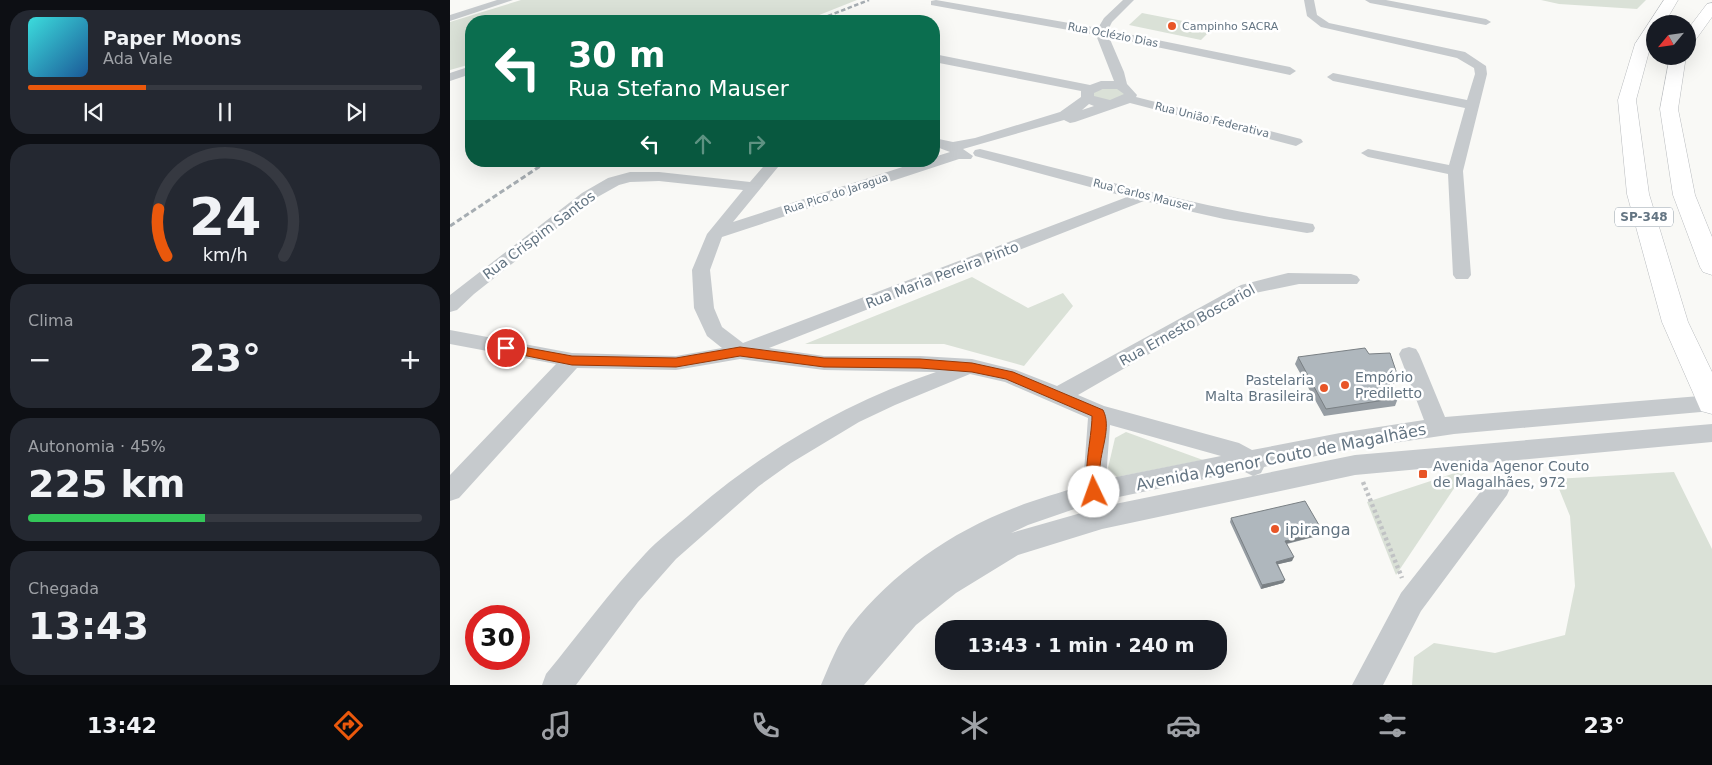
<!DOCTYPE html>
<html lang="pt">
<head>
<meta charset="utf-8">
<style>
	body { margin:0; font-family:"DejaVu Sans",sans-serif; background:#242831; color:#f1f3f6; height:100vh; display:flex; flex-direction:column; font-size:19px; white-space:nowrap }
	* { box-sizing:border-box; margin:0 }
	p { font-size:16px; color:#9ea1a6 }
	.icon { flex:none; width:28px; height:28px; fill:none; stroke:currentColor; stroke-width:2; stroke-linecap:round; stroke-linejoin:round }
	.map { position:relative; flex:1; overflow:hidden }
	.drawer { display:flex; flex-direction:column; gap:10px; padding:10px; background:#0d0f14; width:450px }
	.drawer>* { flex:none }
	.hud { position:absolute; left:15px; top:15px; width:475px; height:152px; border-radius:20px; box-shadow:0 5px 20px #0002; background:#0b6e4f; color:#fff; overflow:hidden }
	.needle { width:32px; rotate:241deg }
	.buttons { position:absolute; left:1196px; top:15px; display:grid; gap:10px }
	.buttons a { display:grid; place-items:center; width:50px; height:50px; border-radius:50%; background:#171b24; box-shadow:0 5px 20px #0002; font-size:25px }
	.speed { position:absolute; left:15px; top:605px; display:flex; gap:10px; font-size:25px; font-weight:700; text-align:center }
	.speed>* { display:grid; place-content:center; width:65px; height:65px; border-radius:50%; background:#171b24; box-shadow:0 5px 20px #0002; line-height:1 }
	.speed .limit { border:8px solid #d22; background:#fff; color:#111 }
	.pin { position:absolute; display:grid; place-items:center; width:42px; height:42px; color:#fff; margin:-21px; border:2px solid #fff; border-radius:50%; box-shadow:0 1px 5px #0007 }
	.me { position:absolute; width:55px; margin:-28px; rotate:357deg; stroke-linejoin:round; filter:drop-shadow(0 0 4px #0008) }
	.turn { display:flex; align-items:center; gap:18px; height:105px; padding:0 20px; font-size:22px }
	.turn .icon { width:65px; height:65px; stroke-width:2.5 }
	.turn b { display:block; font-size:35px; line-height:42px }
	.lanes { display:flex; align-items:center; height:48px; padding:0 20px; background:#0003; justify-content:center; gap:25px; direction:ltr }
	.lanes .off { opacity:.35 }
	.big { font-size:38px; font-weight:600; line-height:1.1 }
	.drawer .widget { flex:1; display:flex; flex-direction:column; justify-content:center; gap:8px; min-width:0; padding:0 18px; border-radius:20px; background:#242831 }
	.drawer .dial { align-items:center; gap:0 }
	.dial svg { height:130px; overflow:visible; fill:none; stroke:#363941; stroke-width:7; stroke-linecap:round; text-anchor:middle }
	.dial text { fill:#f1f3f6; stroke:none }
	.song { display:flex; align-items:center; gap:15px }
	.cover { width:60px; height:60px; border-radius:8px; background:linear-gradient(135deg,hsl(180 70% 55%),hsl(210 70% 35%)) }
	.played { height:5px; border-radius:2px; background:linear-gradient(90deg,#ea580c 30%,#363941 30%) }
	.keys { display:flex; justify-content:space-around; direction:ltr }
	.heat { display:flex; justify-content:space-between; align-items:center; font-size:28px; direction:ltr }
	.charge { height:8px; border-radius:4px; background:linear-gradient(90deg,#34c759 45%,#363941 0) }
	.trip { position:absolute; left:485px; top:620px; width:292px; height:50px; border-radius:20px; background:#171b24; box-shadow:0 5px 20px #0002; font-weight:600; line-height:50px; text-align:center }
	.tab-bar { display:flex; height:80px; justify-content:space-around; align-items:center; background:#090b0e; color:#9ea1a6 }
	.tab-bar .icon { width:35px; height:35px }
	.tab-bar .selected { color:#ea580c }
	.tab-bar b { font-size:22px; color:#f1f3f6 }
	main { display:flex; flex:1; min-height:0 }
	.map>svg:first-child { display:block }
	.green { fill:#dae1d7 }
	.lines { fill:none; stroke-linecap:round; stroke-linejoin:round }
	.highway-casing { stroke:#b9bcbf; stroke-width:1 }
	.path { stroke:#c0c2c4; stroke-width:4.5; stroke-dasharray:3 3; stroke-linecap:butt }
	.minor { fill:#c6cacd; fill-rule:evenodd }
	.highway { fill:#fff; fill-rule:evenodd }
	.rail-far1 { stroke:#a6adb2; stroke-width:2.5; stroke-dasharray:4.5 2.5; stroke-linecap:butt }
	.rail { stroke:#a6adb2; stroke-width:3; stroke-dasharray:5.5 3; stroke-linecap:butt }
	.wall { fill:#969da3 }
	.shaded-wall { fill:#7a8084 }
	.building { fill:#afb7bd; stroke:#7a8084 }
	.route { fill:#ea580c; stroke:#983908 }
	.poi-dot { fill:#e85527; stroke:#fff; stroke-width:2 }
	.labels { text-anchor:middle; dominant-baseline:central; stroke-width:5; stroke-linejoin:round; paint-order:stroke }
	.far-poi-label { font-size:11px; fill:#637482; stroke:#fff; text-anchor:start }
	.far-street-label { font-size:11px; fill:#637482; stroke:#fff }
	.shield { fill:#fff; stroke:#929ea8; stroke-width:1 }
	.shield-label { font-size:12px; font-weight:bold; fill:#637482 }
	.street-label { font-size:14px; fill:#637482; stroke:#fff }
	.poi-label { font-size:14px; fill:#637482; stroke:#fff; text-anchor:start }
	.near-street-label { font-size:16px; fill:#637482; stroke:#fff }
	.near-poi-label { font-size:16px; fill:#637482; stroke:#fff; text-anchor:start }
</style>
</head>
<body>
<main>
<section class="drawer">
<div class="widget">
<div class="song"><i class="cover"></i><div><b>Paper Moons</b><p>Ada Vale</p></div></div>
<div class="played"></div>
<div class="keys"><svg class="icon" aria-label="previous" viewBox="0 0 24 24"><path d="M18 5L8 12l10 7zM5 5v14"/></svg><svg class="icon" aria-label="pause" viewBox="0 0 24 24"><path d="M8 5v14M16 5v14"/></svg><svg class="icon" aria-label="next" viewBox="0 0 24 24"><path d="M6 5l10 7-10 7zM19 5v14"/></svg></div>
</div>
<div class="widget dial"><svg viewBox="0 0 100 80">
<path d="M14 69A42 42 0 1 1 86 69"/>
<path d="M14 69A42 42 0 0 1 9 40" stroke="#ea580c"/>
<text x="50" y="56" font-size="32" font-weight="700">24</text>
<text x="50" y="72" font-size="11">km/h</text>
</svg></div>
<div class="widget"><p>Clima</p>
<div class="heat"><a>−</a><b class="big">23°</b><a>+</a></div>
</div>
<div class="widget"><p>Autonomia · 45%</p><b class="big">225 km</b><div class="charge"></div></div>
<div class="widget"><p>Chegada</p><b class="big">13:43</b></div>
</section>
<div class="map">
<svg width="1262" height="685" viewBox="0 0 1262 685">
	<rect width="100%" height="100%" fill="#f9f9f6"/>
	<g class="green">
		<path d="M71 0H407L354 21H21V64L0 70V22Z"/>
		<path d="M1091 0H1196L1187 9 1109 4Z"/>
		<path d="M692 13 764 27 751 40 679 25Z"/>
		<path d="M665 87 674 93V96L664 102 644 99 642 91Z"/>
		<path d="M522 277 578 308 613 293 623 306 574 366 494 344H355Z"/>
		<path d="M676 432 753 460 667 477 658 468 665 438Z"/>
		<path d="M1017 469 946 575 917 502Z"/>
		<path d="M1224 472 1262 549V685H962L964 657 984 643 1045 653 1115 635 1125 586 1120 516 1105 479Z"/>
	</g>
	<g class="lines">
		<defs>
			<g id="highway">
				<path d="M1214 0H1228L1214 24H1205V38L1201 44 1186 100 1199 194 1238 322 1262 372V414L1251 411 1212 322 1177 194 1168 100 1185 44Z"/>
				<path d="M1262 3V17L1244 42 1238 44V29L1257 4Z"/>
				<path d="M1220 56H1236L1228 109 1245 195 1262 237V275L1253 272 1250 267 1223 195 1210 109Z"/>
			</g>
		</defs>
		<use href="#highway" class="highway-casing"/>
		<path class="path" d="M913 482 952 578"/>
		<g class="minor">
			<path d="M47 0H63L0 21V15Z"/>
			<path d="M486 0 648 28 654 18 673 0H684L662 22 658 30 840 67 846 71 840 75 659 37 674 72 677 84 687 95 686 97 851 139 853 142 846 146 680 103 625 122 620 123 614 120 513 149 523 156 521 159H509L272 237 260 270 264 308 272 327 293 343 677 197 525 156 523 153 525 150 530 149C639 176 746 207 857 223L863 224 865 228 863 232 857 233 774 219 694 201 319 348 374 356H470L522 359 566 370 607 386 791 285 838 273 901 274 907 276 910 280 907 284H849L805 293 628 395 654 406 789 443 802 450 890 433 974 420 949 354 952 349 959 347 966 349 969 354 995 417 1262 395V411L1004 434 890 451 814 467 811 473 803 476 793 471 659 499 660 505 905 455 1262 424V442L905 475 652 529 568 555 506 593 466 625 414 685H371C379 666 388 643 400 627 442 573 501 532 564 508 586 499 610 493 633 485L638 418 555 382 520 374 445 405 409 422 341 463 309 486 226 559 188 602 126 685H92L96 674C129 634 160 591 195 554 208 540 224 528 238 516 311 452 394 403 486 372L374 370 290 359 226 370 127 368 9 498 0 501V475L106 364 0 344V330L122 353 226 356 272 348 257 336 244 308 242 270 257 234 293 190 209 181 180 182 169 185 144 199 24 294 7 310 0 312V295L132 193 158 178 180 172H209L300 182 318 161H333L283 222 471 161H484V157L500 152 484 146V138L503 142 525 138 610 112 631 97V91L484 62V54L640 85 651 81H664L646 35 481 5V1ZM653 89H667L674 94 660 100 644 96V93ZM639 104 644 106 632 110ZM660 425 771 456 656 479ZM636 505 638 511 561 533 578 525Z"/>
			<path d="M854 0H864L867 15 879 23 1015 52 1036 66 1037 74 1013 171 1021 275 1018 279H1006L1003 275 998 174 918 157 911 153 918 149 999 165 1015 108 883 81 877 77 883 73 1017 100 1025 74 1024 68 1007 58 871 27 857 16Z"/>
			<path d="M915 0H936L1036 19 1041 22 1036 25 920 3Z"/>
			<path d="M21 66V74L0 81V73Z"/>
			<path d="M1048 478 1057 481 1060 488 1057 495 971 611 933 685H902L951 593 1039 481Z"/>
		</g>
		<use href="#highway" class="highway"/>
		<path class="rail-far1" d="M365 21 419 0"/>
		<path class="rail" d="M0 226 98 161"/>
	</g>
	<g class="wall">
		<path d="M919 354 948 377 945 384H939L948 398 945 406 874 416 845 364 848 357Z"/>
		<path d="M781 518 873 532 871 535 837 544 842 561 828 564 835 580 833 583 811 589 780 522Z"/>
	</g>
	<g class="shaded-wall">
		<path d="M873 532 871 535 834 544 835 541Z"/>
		<path d="M844 557 842 561 825 565 826 562Z"/>
		<path d="M835 580 833 583 811 589 812 585Z"/>
	</g>
	<g class="building">
		<path d="M915 348 919 354 940 353 948 377 935 378 948 398 876 409 848 357Z"/>
		<path d="M855 501 873 532 835 541 844 557 826 562 835 580 812 585 781 518Z"/>
	</g>
	<path class="route" d="M56 344 122 356 226 358 290 347 374 358 470 359 522 363 563 372 653 410C662 427 650 451 650 469 649 478 653 488 649 496H640C631 479 642 438 642 416L556 379 522 372 470 368 374 367 290 356 226 367 122 365 52 351 51 348Z"/>
	<g class="poi-dot">
		<circle cx="722" cy="26" r="5"/>
		<circle cx="895" cy="385" r="5"/>
		<circle cx="874" cy="388" r="5"/>
		<rect x="968" y="469" width="10" height="10" rx="2.5"/>
		<circle cx="825" cy="529" r="5"/>
	</g>
	<g class="labels">
		<g class="far-poi-label">
			<text x="732" y="26">Campinho SACRA</text>
		</g>
		<g class="far-street-label">
			<text transform="translate(663 35) rotate(11)">Rua Oclézio Dias</text>
			<text transform="translate(762 120) rotate(14)">Rua União Federativa</text>
			<text transform="translate(386 194) rotate(-18)">Rua Pico do Jaragua</text>
			<text transform="translate(693 195) rotate(14)">Rua Carlos Mauser</text>
		</g>
		<rect class="shield" x="1165" y="207.5" width="58" height="19" rx="4"/>
		<g class="shield-label">
			<text x="1194" y="217">SP-348</text>
		</g>
		<g class="street-label">
			<text transform="translate(89 235) rotate(-37)">Rua Crispim Santos</text>
			<text transform="translate(492 275) rotate(-21)">Rua Maria Pereira Pinto</text>
			<text transform="translate(737 325) rotate(-29)">Rua Ernesto Boscariol</text>
		</g>
		<g class="poi-label">
			<text x="905" y="377">Empório<tspan x="905" dy="16">Prediletto</tspan></text>
			<text x="864" y="380" text-anchor="end">Pastelaria<tspan x="864" dy="16">Malta Brasileira</tspan></text>
			<text x="983" y="466">Avenida Agenor Couto<tspan x="983" dy="16">de Magalhães, 972</tspan></text>
		</g>
		<g class="near-street-label">
			<text transform="translate(831 457) rotate(-11)">Avenida Agenor Couto de Magalhães</text>
		</g>
		<g class="near-poi-label">
			<text x="835" y="529">ipiranga</text>
		</g>
	</g>
</svg>
<div class="buttons">
<a><svg class="needle" viewBox="-14 -14 28 28"><path d="M0-13l5 13h-10z" fill="#e53935"/><path d="M0 13l5-13h-10z" fill="#9ea1a6"/></svg></a>
</div>
<div class="speed"><div class="limit">30</div></div>
<div class="pin" style="left:56px;top:348px;background:#d93025"><svg class="icon" aria-label="arrive" viewBox="0 0 24 24"><path d="M6 21V4h12l-3 4 3 4H6"/></svg></div>
<svg class="me" style="left:644px;top:492px" viewBox="-20 -20 40 40"><circle r="19" fill="#fff"/><path d="M0-13L10 11 0 6-10 11z" fill="#ea580c"/></svg>
<div class="trip">13:43 · 1 min · 240 m</div>
<div class="hud">
<div class="turn"><svg class="icon" aria-label="left" viewBox="0 0 24 24"><path d="M17 20v-9H6M10 6l-5 5 5 5"/></svg><div><b>30 m</b>Rua Stefano Mauser</div></div>
<div class="lanes"><svg class="icon" aria-label="left" viewBox="0 0 24 24"><path d="M17 20v-9H6M10 6l-5 5 5 5"/></svg><svg class="icon off" aria-label="ahead" viewBox="0 0 24 24"><path d="M12 20V5M6 11l6-6 6 6"/></svg><svg class="icon off" aria-label="right" viewBox="0 0 24 24"><path d="M7 20v-9h11M14 6l5 5-5 5"/></svg></div>
</div>
</div>
</main>
<nav class="tab-bar">
<b>13:42</b>
<svg class="icon selected" aria-label="directions" viewBox="0 0 24 24"><path d="M12 3l9 9-9 9-9-9zM9 14v-3h6M13 9l2 2-2 2"/></svg>
<svg class="icon" aria-label="music" viewBox="0 0 24 24"><path d="M9 18V5l10-2v13"/><circle cx="6" cy="18" r="3"/><circle cx="16" cy="16" r="3"/></svg>
<svg class="icon" aria-label="phone" viewBox="0 0 24 24"><path d="M5 4h4l2 5-3 2q2 4 5 5l2-3 5 2v4C11 20 4 13 5 4z"/></svg>
<svg class="icon" aria-label="climate" viewBox="0 0 24 24"><path d="M12 3v18M4 7l16 10M4 17L20 7"/></svg>
<svg class="icon" aria-label="car" viewBox="0 0 24 24"><path d="M5 17H2v-5l4-1 3-4h7l3 4 3 1v5h-3M9 17h6M6 11h13"/><circle cx="7" cy="17" r="2"/><circle cx="17" cy="17" r="2"/></svg>
<svg class="icon" aria-label="filters" viewBox="0 0 24 24"><path d="M4 7h16M4 17h16"/><circle cx="9" cy="7" r="2"/><circle cx="15" cy="17" r="2"/></svg>
<b>23°</b>
</nav>
</body>
</html>
